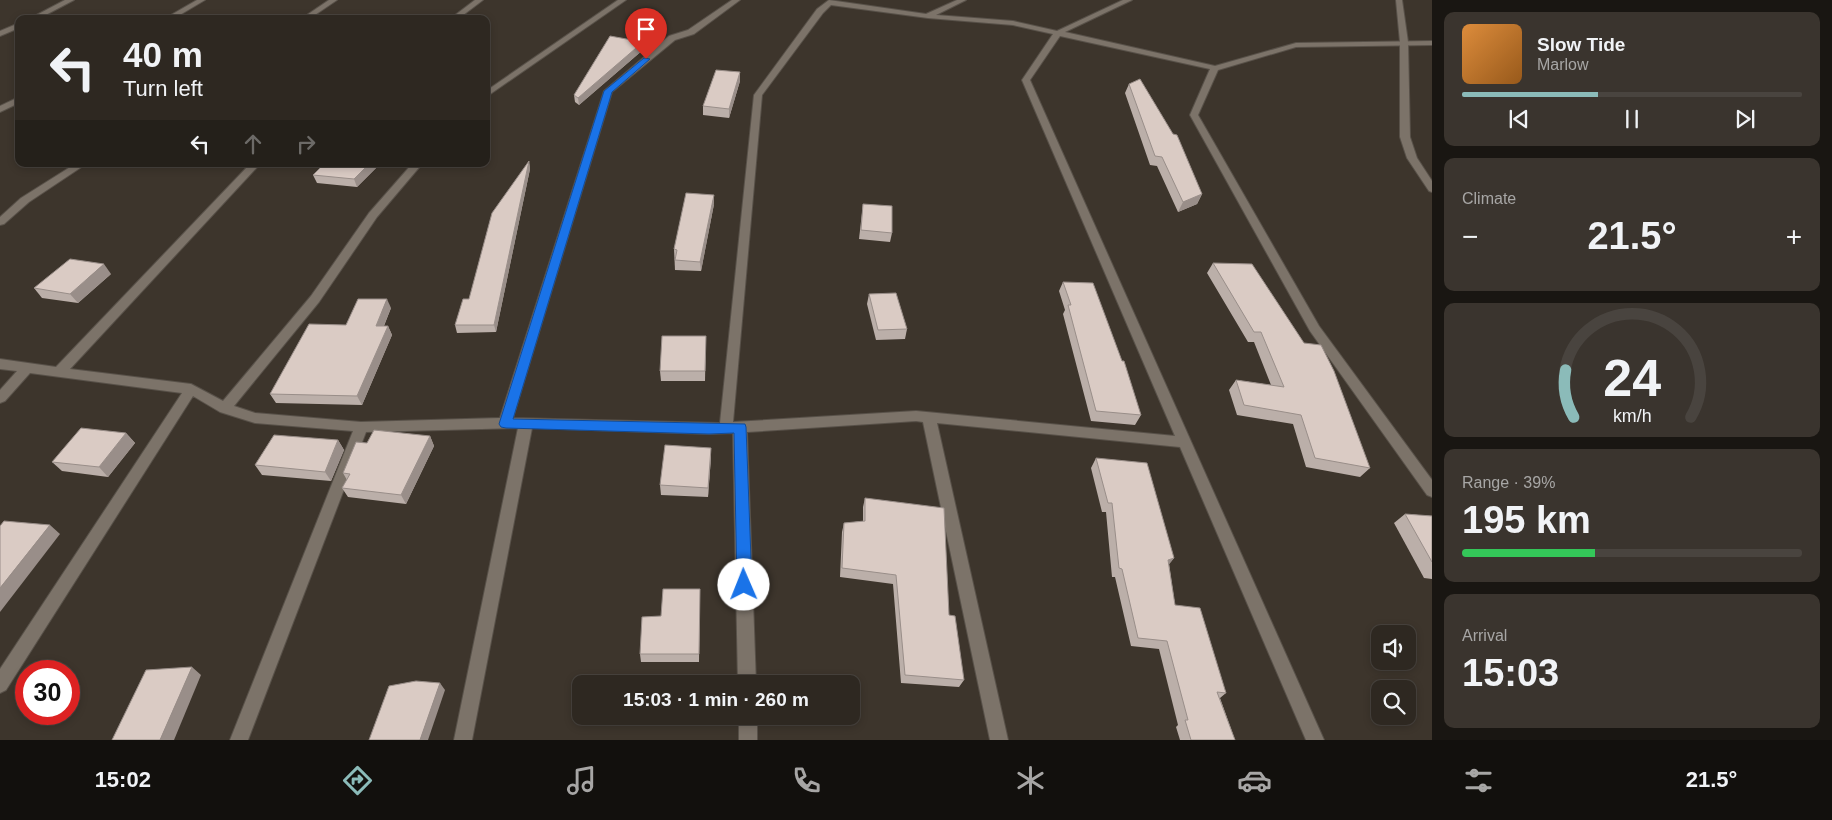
<!DOCTYPE html>
<html lang="en">
<head>
<meta charset="utf-8">
<style>
	body { margin:0; font-family:Helvetica,sans-serif; background:#3a342e; color:#f1f3f6; height:100vh; display:flex; flex-direction:column; font-size:19px; white-space:nowrap }
	* { box-sizing:border-box; margin:0 }
	p { font-size:16px; color:#a7a6a5 }
	.icon { flex:none; width:28px; height:28px; fill:none; stroke:currentColor; stroke-width:2; stroke-linecap:round; stroke-linejoin:round }
	.map { position:relative; flex:1; overflow:hidden }
	.side { display:flex; flex-direction:column; gap:12px; padding:12px; background:#191612; width:400px }
	.side>* { flex:none }
	.guide { position:absolute; left:15px; top:15px; width:475px; height:152px; border-radius:10px; box-shadow:0 2px 8px #0003,0 0 0 1px #49443f; background:#2e2821; color:#f1f3f6; overflow:hidden }
	.tools { position:absolute; left:1371px; top:625px; display:grid; gap:10px }
	.tools a { display:grid; place-items:center; width:45px; height:45px; border-radius:10px; background:#2e2821; box-shadow:0 2px 8px #0003,0 0 0 1px #49443f; font-size:25px }
	.speed { position:absolute; left:15px; top:660px; display:flex; gap:10px; font-size:25px; font-weight:700; text-align:center }
	.speed>* { display:grid; place-content:center; width:65px; height:65px; border-radius:50%; background:#2e2821; box-shadow:0 2px 8px #0003,0 0 0 1px #49443f; line-height:1 }
	.speed .limit { border:8px solid #d22; background:#fff; color:#111 }
	.pin { position:absolute; display:grid; place-items:center; width:42px; height:42px; color:#fff; margin:-51px -21px; border-radius:50% 50% 50% 0; rotate:-45deg; box-shadow:0 0 5px #0007 }
	.pin .icon { rotate:45deg }
	.me { position:absolute; width:55px; margin:-28px; rotate:359deg; stroke-linejoin:round; filter:drop-shadow(0 0 4px #0008) }
	.turn { display:flex; align-items:center; gap:18px; height:105px; padding:0 25px; font-size:22px }
	.turn .icon { width:65px; height:65px; stroke-width:2.5 }
	.turn b { display:block; font-size:35px; line-height:42px }
	.lanes { display:flex; align-items:center; height:48px; padding:0 25px; background:#0003; justify-content:center; gap:25px; direction:ltr }
	.lanes .off { opacity:.35 }
	.big { font-size:38px; font-weight:700; line-height:1.1 }
	.side .card { flex:1; display:flex; flex-direction:column; justify-content:center; gap:8px; min-width:0; padding:0 18px; border-radius:10px; background:#3a342e }
	.side .dial { align-items:center; gap:0 }
	.dial svg { height:130px; overflow:visible; fill:none; stroke:#49443f; stroke-width:7; stroke-linecap:round; text-anchor:middle }
	.dial text { fill:#f1f3f6; stroke:none }
	.song { display:flex; align-items:center; gap:15px }
	.cover { width:60px; height:60px; border-radius:8px; background:linear-gradient(135deg,hsl(30 70% 55%),hsl(30 70% 35%)) }
	.played { height:5px; border-radius:2px; background:linear-gradient(90deg,#8bbbb9 40%,#49443f 40%) }
	.keys { display:flex; justify-content:space-around; direction:ltr }
	.heat { display:flex; justify-content:space-between; align-items:center; font-size:28px; direction:ltr }
	.charge { height:8px; border-radius:4px; background:linear-gradient(90deg,#34c759 39%,#49443f 0) }
	.trip { position:absolute; left:572px; top:675px; width:288px; height:50px; border-radius:10px; background:#2e2821; box-shadow:0 2px 8px #0003,0 0 0 1px #49443f; font-weight:700; line-height:50px; text-align:center }
	.tabs { display:flex; height:80px; justify-content:space-around; align-items:center; background:#12100d; color:#a7a6a5 }
	.tabs .icon { width:35px; height:35px }
	.tabs .selected { color:#8bbbb9 }
	.tabs b { font-size:22px; color:#f1f3f6 }
	main { display:flex; flex:1; min-height:0 }
	.map>svg:first-child { display:block }
	.lines { fill:none; stroke-linecap:round; stroke-linejoin:round }
	.minor-casing { stroke:#585149; stroke-width:2 }
	.tertiary-casing { stroke:#585149; stroke-width:2 }
	.minor { fill:#7c7369; fill-rule:evenodd }
	.tertiary { fill:#7c7369; fill-rule:evenodd }
	.wall { fill:#bbafa9 }
	.shaded-wall { fill:#998e89 }
	.building { fill:#dacbc4; stroke:#998e89 }
	.route { fill:#1a73e8; stroke:#114b97 }
</style>
</head>
<body>
<main>
<div class="map">
<svg width="1432" height="740" viewBox="0 0 1432 740">
	<rect width="100%" height="100%" fill="#3d352c"/>
	<g class="lines">
		<defs>
			<g id="minor">
				<path d="M65 0H74L38 19H29Z"/>
				<path d="M197 0H205L173 19H164Z"/>
				<path d="M329 0H337L309 19H301Z"/>
				<path d="M475 0H483L458 19H450Z"/>
				<path d="M618 0H626L486 97V91Z"/>
				<path d="M732 0H740L694 34 675 40 612 92 513 418 720 423 754 95 817 9 829 0 926 14 957 0H966L936 15 1013 21 1057 31 1123 0H1132L1065 32 1215 66 1296 43 1432 41V45L1296 47 1218 70 1198 115 1319 326 1432 480V497L1427 495 1310 331 1190 115 1210 69 1060 36 1030 80 1324 740H1306L1180 447 937 423 1008 740H990L923 422 916 421 747 432 756 684H738L733 433 709 434 532 428 472 740H454L518 428 366 432 248 740H230L353 431 255 423 220 412 193 396 6 690 0 693V669L182 393 30 373 5 401 0 403V390L17 371 0 369V359L56 367 250 164H260L70 369 191 384 223 401 311 296 369 213 412 164H422L377 217 319 302 234 406 255 413 361 422 500 418 604 91 669 36 688 30ZM831 5 928 18 1013 25 1053 34 1022 80 1175 436 916 411 733 422 762 95 823 13Z"/>
				<path d="M19 23V28L0 36V31Z"/>
				<path d="M19 97V103L0 112V106Z"/>
				<path d="M75 164H86L29 202 4 224 0 225V217L21 198Z"/>
				<rect x="739" y="716" width="18" height="24"/>
			</g>
			<path id="tertiary" d="M1396 0H1402L1408 42 1410 137 1417 158 1432 181V192L1429 191 1407 158 1400 137V42Z"/>
		</defs>
		<use href="#minor" class="minor-casing"/>
		<use href="#tertiary" class="tertiary-casing"/>
		<use href="#minor" class="minor"/>
		<use href="#tertiary" class="tertiary"/>
	</g>
	<g class="wall">
		<path d="M643 42 644 49 579 105 575 102 574 95Z"/>
		<path d="M740 72V81L729 118 703 115V106Z"/>
		<path d="M1129 84 1202 194 1197 204 1178 212 1157 166 1150 165 1125 93Z"/>
		<path d="M529 161 530 169 496 332 457 333 455 325 469 299Z"/>
		<path d="M380 164 357 187 317 183 313 175Z"/>
		<path d="M714 204 701 271 675 270 674 249Z"/>
		<path d="M863 204 892 233 890 242 859 239Z"/>
		<path d="M1213 263 1370 468 1360 477 1306 467 1293 424 1237 415 1229 390 1236 380 1271 385 1254 342H1248L1207 273Z"/>
		<path d="M111 274 78 303 42 298 34 288Z"/>
		<path d="M1063 282 1141 415 1135 425 1091 421 1063 314 1065 310 1059 291Z"/>
		<path d="M869 294 907 329 905 339 876 340 867 304Z"/>
		<path d="M391 308 384 326H388L392 335 362 405 276 403 270 394 346 325Z"/>
		<path d="M706 336 705 381H661L660 371Z"/>
		<path d="M126 433 135 443 108 477 62 471 52 462Z"/>
		<path d="M430 436 434 446 406 504 348 497 342 488 347 480 343 473 367 443Z"/>
		<path d="M338 440 344 450 331 481 262 475 255 465Z"/>
		<path d="M711 448V457L708 497 661 495 660 485Z"/>
		<path d="M1096 458 1174 558 1169 564 1175 605 1226 693 1220 698 1235 740H1180L1176 727 1178 725 1159 649 1131 646 1115 577H1112L1106 512H1102L1091 468Z"/>
		<path d="M865 498 949 615 964 680 959 687 901 683 893 584 840 577 842 532 844 523 863 521V507Z"/>
		<path d="M1405 514 1432 516V579L1424 578 1394 523Z"/>
		<path d="M700 589 699 662H641L640 654 661 616Z"/>
	</g>
	<g class="shaded-wall">
		<path d="M643 42 644 49 579 105 578 98Z"/>
		<path d="M740 72V81L729 118V109Z"/>
		<path d="M529 161 530 169 496 332 494 325Z"/>
		<path d="M369 164H380L357 187 354 179Z"/>
		<path d="M1202 194 1197 204 1178 212 1183 202Z"/>
		<path d="M714 195V204L701 271 700 262Z"/>
		<path d="M104 264 111 274 78 303 70 294Z"/>
		<path d="M387 299 391 308 380 335 376 326Z"/>
		<path d="M388 326 392 335 362 405 357 396Z"/>
		<path d="M126 433 135 443 108 477 99 467Z"/>
		<path d="M430 436 434 446 406 504 401 495Z"/>
		<path d="M338 440 344 450 331 481 325 472Z"/>
		<path d="M711 448V457L708 497V488Z"/>
		<path d="M50 525 60 534 0 612V588Z"/>
		<path d="M1174 558 1167 567 1168 560Z"/>
		<path d="M192 667 201 675 174 740H160Z"/>
		<path d="M440 683 445 690 428 740H420Z"/>
	</g>
	<g class="building">
		<path d="M610 36 643 42 578 98 574 95Z"/>
		<path d="M716 70 740 72 729 109 703 106Z"/>
		<path d="M1140 79 1173 134 1177 135 1202 194 1183 202 1162 157 1155 156 1129 84Z"/>
		<path d="M529 161 494 325H455L463 299H469L492 213Z"/>
		<path d="M324 164H369L354 179 313 175Z"/>
		<path d="M686 193 714 195 700 262 675 260 677 250 674 249Z"/>
		<path d="M863 204 892 206V233L861 230Z"/>
		<path d="M70 259 104 264 70 294 34 288Z"/>
		<path d="M1213 263 1252 264 1304 343 1321 345 1334 371 1370 468 1315 458 1301 415 1244 405 1236 380 1284 387 1261 332H1254Z"/>
		<path d="M1063 282 1093 283 1122 361H1124L1141 415 1096 411 1068 305H1071Z"/>
		<path d="M896 293 907 329 878 330 869 294Z"/>
		<path d="M358 299H387L376 326H388L357 396 270 394 309 324 346 325Z"/>
		<path d="M662 336H706L705 371H660Z"/>
		<path d="M81 428 126 433 99 467 52 462Z"/>
		<path d="M374 430 430 436 401 495 342 488 350 474 343 473 356 442 367 443Z"/>
		<path d="M274 435 338 440 325 472 255 465Z"/>
		<path d="M665 445 711 448 708 488 660 485Z"/>
		<path d="M1096 458 1147 463 1174 558 1168 560 1175 605 1200 608 1226 693 1217 692 1235 740H1191L1185 720H1188L1167 641 1138 638 1122 569 1119 568 1112 503H1108Z"/>
		<path d="M865 498 944 508 949 615 955 616 964 680 905 675 896 575 842 568 844 523 865 521Z"/>
		<path d="M1405 514 1432 516V562Z"/>
		<path d="M4 521 50 525 0 588V526Z"/>
		<path d="M663 589H700L699 654H640L642 617 661 616Z"/>
		<path d="M192 667 160 740H112L146 670Z"/>
		<path d="M416 681 440 683 420 740H369L389 686Z"/>
	</g>
	<path class="route" d="M644 58 650 59 612 92 513 419 745 424 746 427 752 585 749 590 744 592 739 590 737 585 734 433 709 434 506 428 501 427 499 424 604 91Z"/>
</svg>
<div class="tools">
<a><svg class="icon" aria-label="sound" viewBox="0 0 24 24"><path d="M4 9h4l5-4v14l-5-4H4zM17 9q2 3 0 6"/></svg></a>
<a><svg class="icon" aria-label="search" viewBox="0 0 24 24"><circle cx="10" cy="10" r="6"/><path d="M15 15l6 6"/></svg></a>
</div>
<div class="speed"><div class="limit">30</div></div>
<div class="pin" style="left:646px;top:59px;background:#d93025"><svg class="icon" aria-label="arrive" viewBox="0 0 24 24"><path d="M6 21V4h12l-3 4 3 4H6"/></svg></div>
<svg class="me" style="left:744px;top:585px" viewBox="-20 -20 40 40"><circle r="19" fill="#fff"/><path d="M0-13L10 11 0 6-10 11z" fill="#1a73e8"/></svg>
<div class="trip">15:03 · 1 min · 260 m</div>
<div class="guide">
<div class="turn"><svg class="icon" aria-label="left" viewBox="0 0 24 24"><path d="M17 20v-9H6M10 6l-5 5 5 5"/></svg><div><b>40 m</b>Turn left</div></div>
<div class="lanes"><svg class="icon" aria-label="left" viewBox="0 0 24 24"><path d="M17 20v-9H6M10 6l-5 5 5 5"/></svg><svg class="icon off" aria-label="ahead" viewBox="0 0 24 24"><path d="M12 20V5M6 11l6-6 6 6"/></svg><svg class="icon off" aria-label="right" viewBox="0 0 24 24"><path d="M7 20v-9h11M14 6l5 5-5 5"/></svg></div>
</div>
</div>
<section class="side">
<div class="card">
<div class="song"><i class="cover"></i><div><b>Slow Tide</b><p>Marlow</p></div></div>
<div class="played"></div>
<div class="keys"><svg class="icon" aria-label="previous" viewBox="0 0 24 24"><path d="M18 5L8 12l10 7zM5 5v14"/></svg><svg class="icon" aria-label="pause" viewBox="0 0 24 24"><path d="M8 5v14M16 5v14"/></svg><svg class="icon" aria-label="next" viewBox="0 0 24 24"><path d="M6 5l10 7-10 7zM19 5v14"/></svg></div>
</div>
<div class="card"><p>Climate</p>
<div class="heat"><a>−</a><b class="big">21.5°</b><a>+</a></div>
</div>
<div class="card dial"><svg viewBox="0 0 100 80">
<path d="M14 69A42 42 0 1 1 86 69"/>
<path d="M14 69A42 42 0 0 1 9 40" stroke="#8bbbb9"/>
<text x="50" y="56" font-size="32" font-weight="700">24</text>
<text x="50" y="72" font-size="11">km/h</text>
</svg></div>
<div class="card"><p>Range · 39%</p><b class="big">195 km</b><div class="charge"></div></div>
<div class="card"><p>Arrival</p><b class="big">15:03</b></div>
</section>
</main>
<nav class="tabs">
<b>15:02</b>
<svg class="icon selected" aria-label="directions" viewBox="0 0 24 24"><path d="M12 3l9 9-9 9-9-9zM9 14v-3h6M13 9l2 2-2 2"/></svg>
<svg class="icon" aria-label="music" viewBox="0 0 24 24"><path d="M9 18V5l10-2v13"/><circle cx="6" cy="18" r="3"/><circle cx="16" cy="16" r="3"/></svg>
<svg class="icon" aria-label="phone" viewBox="0 0 24 24"><path d="M5 4h4l2 5-3 2q2 4 5 5l2-3 5 2v4C11 20 4 13 5 4z"/></svg>
<svg class="icon" aria-label="climate" viewBox="0 0 24 24"><path d="M12 3v18M4 7l16 10M4 17L20 7"/></svg>
<svg class="icon" aria-label="car" viewBox="0 0 24 24"><path d="M5 17H2v-5l4-1 3-4h7l3 4 3 1v5h-3M9 17h6M6 11h13"/><circle cx="7" cy="17" r="2"/><circle cx="17" cy="17" r="2"/></svg>
<svg class="icon" aria-label="filters" viewBox="0 0 24 24"><path d="M4 7h16M4 17h16"/><circle cx="9" cy="7" r="2"/><circle cx="15" cy="17" r="2"/></svg>
<b>21.5°</b>
</nav>
</body>
</html>
